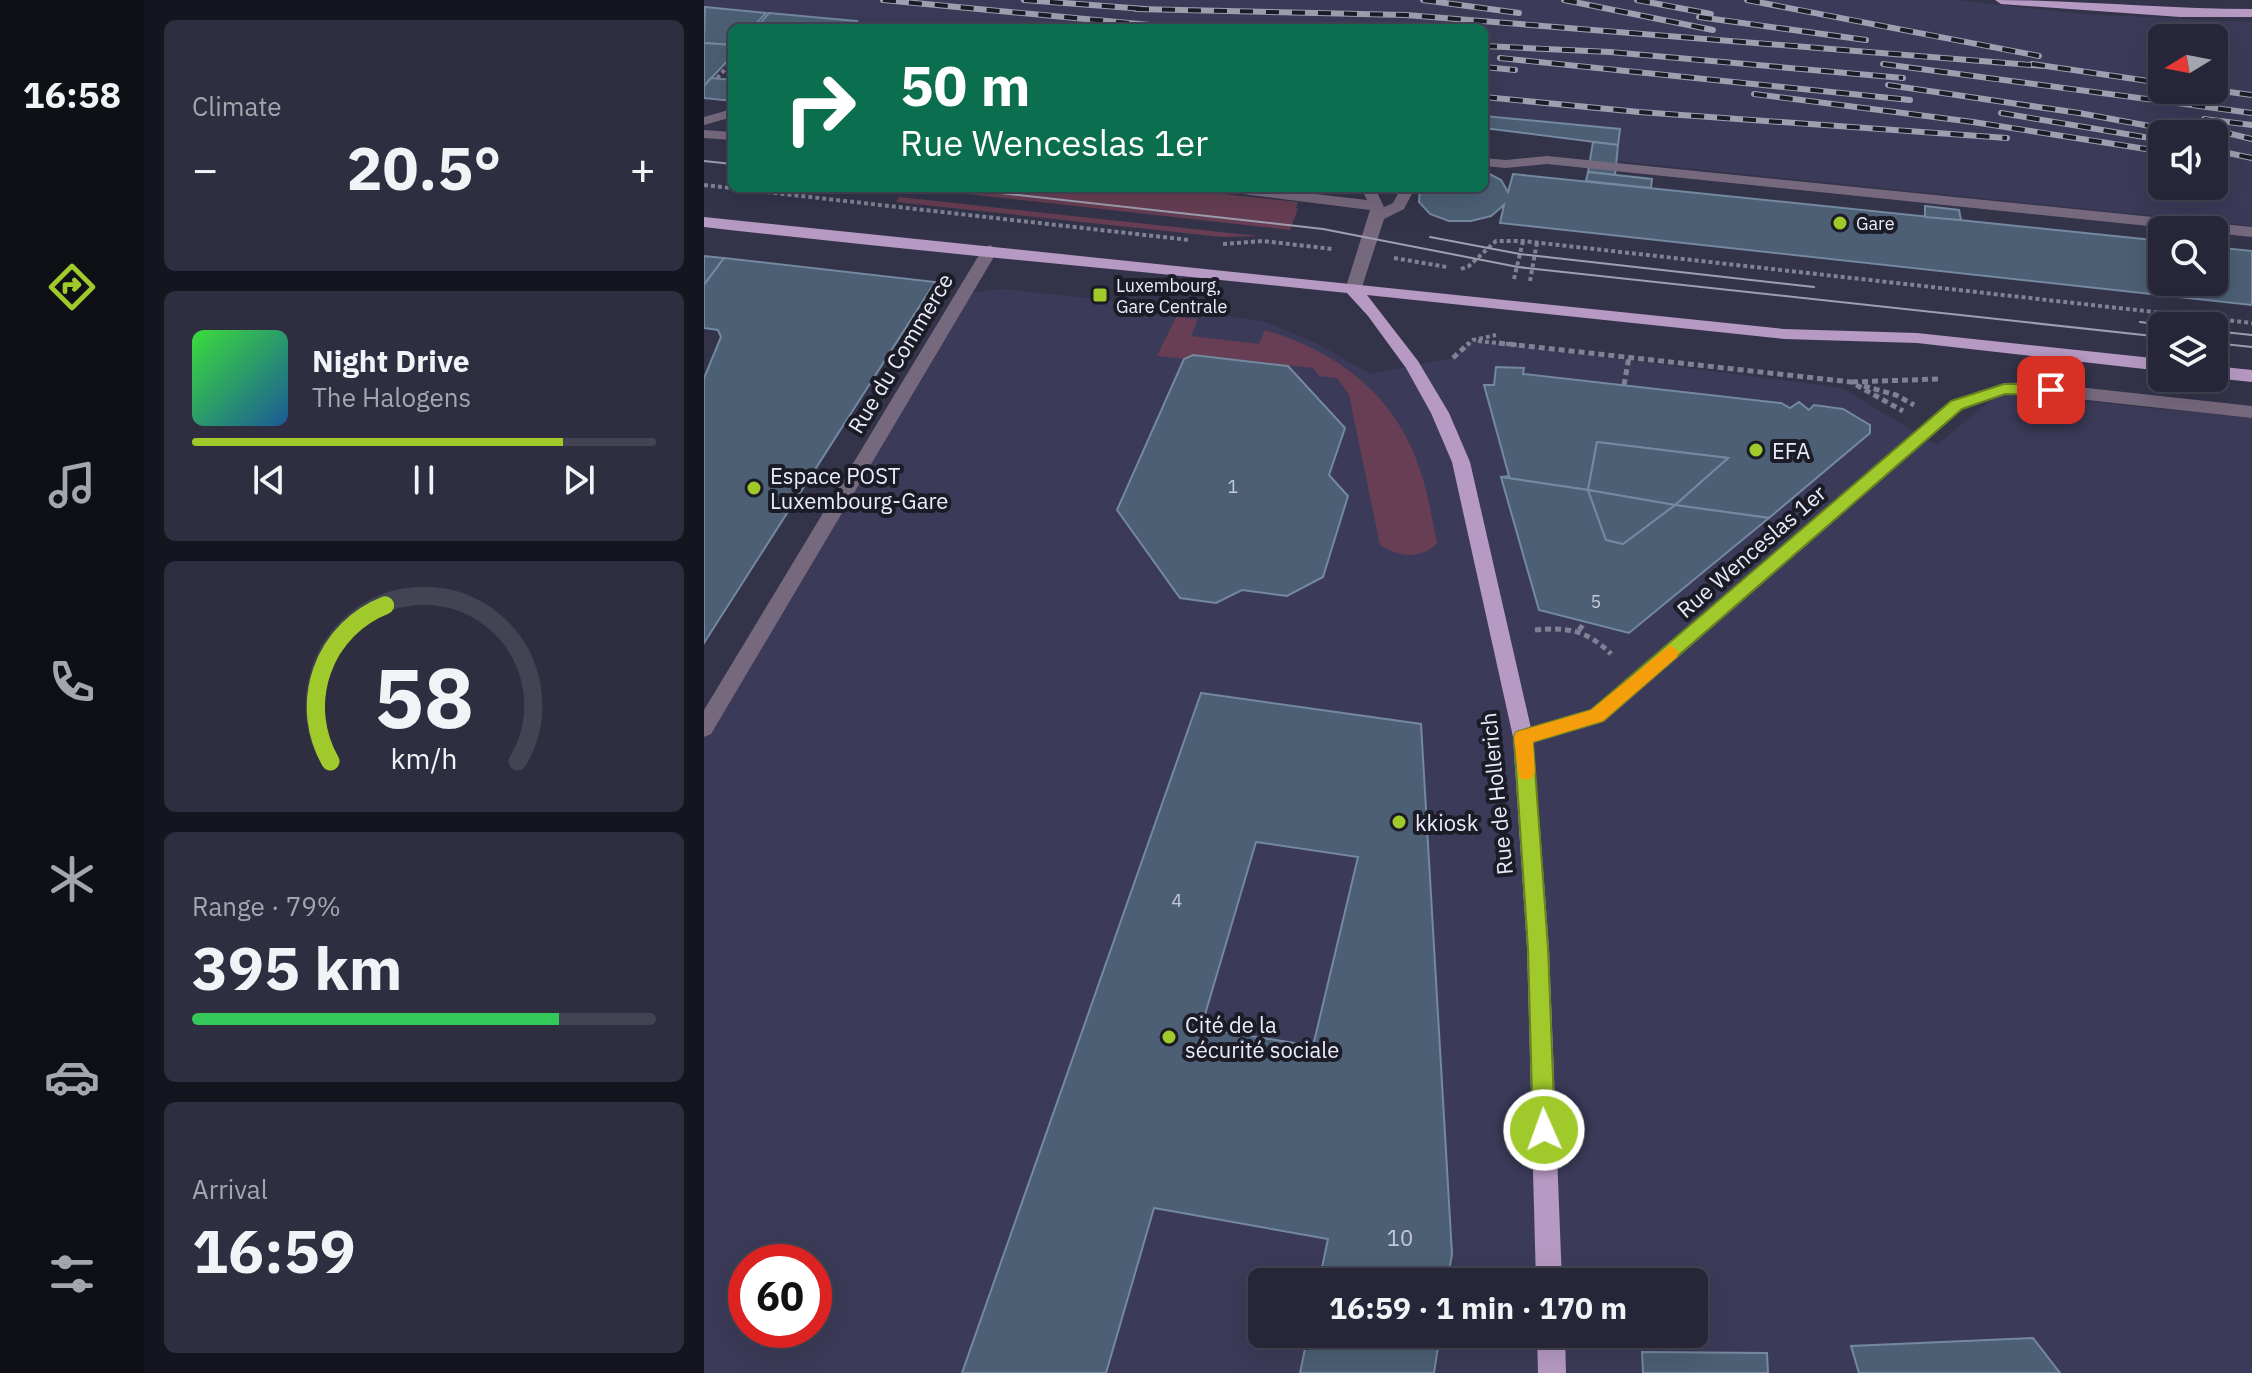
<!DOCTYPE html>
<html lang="en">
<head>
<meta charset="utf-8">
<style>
	body { margin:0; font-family:"IBM Plex Sans",sans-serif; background:#2e2e40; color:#f1f3f6; height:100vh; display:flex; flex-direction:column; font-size:30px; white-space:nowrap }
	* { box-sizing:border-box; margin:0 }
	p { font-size:26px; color:#a4a5ae }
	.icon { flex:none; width:44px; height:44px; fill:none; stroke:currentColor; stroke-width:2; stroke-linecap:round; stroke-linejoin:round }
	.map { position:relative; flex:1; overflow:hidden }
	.side { display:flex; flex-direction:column; gap:20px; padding:20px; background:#15151f; width:560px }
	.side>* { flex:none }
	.top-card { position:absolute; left:24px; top:24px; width:760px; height:168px; border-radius:12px; box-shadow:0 8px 32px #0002,0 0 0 2px #424353; background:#0b6e4f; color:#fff; overflow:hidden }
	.needle { width:52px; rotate:260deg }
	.controls { position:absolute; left:1444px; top:24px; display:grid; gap:16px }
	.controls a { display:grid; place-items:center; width:80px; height:80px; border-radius:12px; background:#262638; box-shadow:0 8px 32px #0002,0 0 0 2px #424353; font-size:40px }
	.speed { position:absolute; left:24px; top:1244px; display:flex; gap:16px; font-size:40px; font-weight:700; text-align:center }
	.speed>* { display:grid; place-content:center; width:104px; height:104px; border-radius:50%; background:#262638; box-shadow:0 8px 32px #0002,0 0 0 2px #424353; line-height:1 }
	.speed .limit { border:12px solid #d22; background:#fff; color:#111 }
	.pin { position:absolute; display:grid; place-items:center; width:68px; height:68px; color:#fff; margin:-34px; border-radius:16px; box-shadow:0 4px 12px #0006 }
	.me { position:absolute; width:88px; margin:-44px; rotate:358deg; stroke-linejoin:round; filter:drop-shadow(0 0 6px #0008) }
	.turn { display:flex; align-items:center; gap:28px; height:168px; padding:0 40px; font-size:36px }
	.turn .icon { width:104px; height:104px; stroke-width:2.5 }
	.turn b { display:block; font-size:56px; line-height:68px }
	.big { font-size:60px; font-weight:700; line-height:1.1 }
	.side .card { flex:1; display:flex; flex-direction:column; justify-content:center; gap:12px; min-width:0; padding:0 28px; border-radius:12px; background:#2e2e40 }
	.side .dial { align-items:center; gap:0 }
	.dial svg { height:208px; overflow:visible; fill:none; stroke:#424353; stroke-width:7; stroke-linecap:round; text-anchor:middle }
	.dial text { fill:#f1f3f6; stroke:none }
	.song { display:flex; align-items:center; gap:24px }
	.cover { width:96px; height:96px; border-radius:12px; background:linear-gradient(135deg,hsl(120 70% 55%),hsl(210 70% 35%)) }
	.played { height:8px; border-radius:4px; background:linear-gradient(90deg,#a0c92c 80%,#424353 80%) }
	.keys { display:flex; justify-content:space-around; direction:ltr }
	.heat { display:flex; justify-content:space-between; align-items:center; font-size:44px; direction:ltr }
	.charge { height:12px; border-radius:6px; background:linear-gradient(90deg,#34c759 79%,#424353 0) }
	.trip { position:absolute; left:544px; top:1268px; width:460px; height:80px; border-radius:12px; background:#262638; box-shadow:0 8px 32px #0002,0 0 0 2px #424353; font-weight:700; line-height:80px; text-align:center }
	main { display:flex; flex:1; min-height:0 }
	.tabs { display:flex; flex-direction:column; width:144px; justify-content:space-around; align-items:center; background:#0f0f16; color:#a4a5ae }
	.tabs .icon { width:56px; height:56px }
	.tabs .selected { color:#a0c92c }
	.tabs b { font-size:36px; color:#f1f3f6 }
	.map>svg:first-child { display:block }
	.built { fill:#3b3b59; fill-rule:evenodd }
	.green { fill:#673e53 }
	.building { fill:#4c5f74; stroke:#74889f; stroke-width:2; fill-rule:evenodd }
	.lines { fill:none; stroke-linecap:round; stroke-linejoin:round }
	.path-far1 { stroke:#818195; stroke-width:4; stroke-dasharray:4 3; stroke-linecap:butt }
	.path { stroke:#818195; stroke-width:5; stroke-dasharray:6 4; stroke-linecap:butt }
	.minor { fill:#77697d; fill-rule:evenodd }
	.major { fill:#b79ac3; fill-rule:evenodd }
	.tram { stroke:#9f9fb1; stroke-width:2 }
	.rail-casing { stroke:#9f9fb1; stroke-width:6 }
	.rail { stroke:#1c1c27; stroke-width:4; stroke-dasharray:13; stroke-linecap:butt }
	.route { fill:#a0c92c; stroke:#68831d; stroke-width:2 }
	.slow { fill:#f59e0b }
	.poi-dot { fill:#a0c92c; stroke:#1c1c27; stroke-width:3 }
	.labels { text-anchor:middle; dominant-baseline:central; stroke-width:8; stroke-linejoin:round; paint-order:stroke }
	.far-poi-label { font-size:18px; fill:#ebecfb; stroke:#1c1c27; text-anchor:start }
	.number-label { font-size:18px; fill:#c3c9d9 }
	.street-label { font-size:22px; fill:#ebecfb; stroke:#1c1c27 }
	.poi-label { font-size:22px; fill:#ebecfb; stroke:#1c1c27; text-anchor:start }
	.near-number-label { font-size:22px; fill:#c3c9d9 }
</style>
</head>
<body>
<main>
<nav class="tabs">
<b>16:58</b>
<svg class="icon selected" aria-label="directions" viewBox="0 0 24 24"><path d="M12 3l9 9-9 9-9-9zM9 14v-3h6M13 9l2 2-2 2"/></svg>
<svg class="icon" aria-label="music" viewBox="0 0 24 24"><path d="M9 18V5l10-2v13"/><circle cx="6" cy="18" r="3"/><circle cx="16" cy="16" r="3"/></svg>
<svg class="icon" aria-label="phone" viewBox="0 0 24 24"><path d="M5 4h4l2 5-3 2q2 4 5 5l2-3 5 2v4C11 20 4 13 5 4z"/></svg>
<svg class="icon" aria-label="climate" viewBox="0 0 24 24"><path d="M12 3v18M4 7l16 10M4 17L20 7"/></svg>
<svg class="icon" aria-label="car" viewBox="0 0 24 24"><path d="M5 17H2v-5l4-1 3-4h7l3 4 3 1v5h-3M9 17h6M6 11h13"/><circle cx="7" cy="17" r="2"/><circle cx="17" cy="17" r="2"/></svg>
<svg class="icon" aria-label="filters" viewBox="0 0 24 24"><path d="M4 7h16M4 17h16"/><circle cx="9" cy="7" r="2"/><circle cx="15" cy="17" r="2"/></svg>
</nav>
<section class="side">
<div class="card"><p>Climate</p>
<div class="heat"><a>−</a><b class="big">20.5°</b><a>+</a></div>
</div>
<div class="card">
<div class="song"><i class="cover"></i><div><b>Night Drive</b><p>The Halogens</p></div></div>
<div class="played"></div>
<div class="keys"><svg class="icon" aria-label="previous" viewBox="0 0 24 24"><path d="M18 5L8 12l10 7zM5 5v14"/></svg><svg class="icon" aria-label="pause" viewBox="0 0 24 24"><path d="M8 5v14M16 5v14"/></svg><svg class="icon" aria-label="next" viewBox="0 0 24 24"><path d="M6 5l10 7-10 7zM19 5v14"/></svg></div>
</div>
<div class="card dial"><svg viewBox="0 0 100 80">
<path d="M14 69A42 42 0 1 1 86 69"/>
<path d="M14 69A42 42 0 0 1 35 9" stroke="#a0c92c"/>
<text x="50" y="56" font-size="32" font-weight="700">58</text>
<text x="50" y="72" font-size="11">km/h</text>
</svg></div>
<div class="card"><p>Range · 79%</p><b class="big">395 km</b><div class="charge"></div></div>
<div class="card"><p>Arrival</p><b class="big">16:59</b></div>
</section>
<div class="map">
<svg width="1548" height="1373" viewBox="0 0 1548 1373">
	<rect width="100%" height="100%" fill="#33334a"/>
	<g class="built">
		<path d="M0 0H1253L1377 14 1548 22V226L913 161 916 129 780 116V28H48L61 13 0 7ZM1458 38H1510V90H1458ZM1458 134H1510V186H1458Z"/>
		<path d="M299 289 475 308 562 322 614 344 666 374 748 358 769 340 1138 388 1233 445 1300 389 1329 396 1548 418V1373H0V728L260 293ZM42 1262H110V1330H42ZM558 1282H990V1334H558Z"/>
	</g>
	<g class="green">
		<path d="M209 188H464L594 202 592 208 594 209 586 230Z"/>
		<path d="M195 197 554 236 518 237 192 202Z"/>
		<path d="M472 317 494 319 487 336 555 344 561 330C633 351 693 396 716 470 724 493 728 519 733 543 716 560 695 557 676 545L645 395 633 378 615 376 609 368 489 355 480 359 453 356Z"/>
	</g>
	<g class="building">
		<path d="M1 7 62 13 48 28H28V45L0 43Z"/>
		<path d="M65 13 153 21 148 28H52Z"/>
		<path d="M0 43 28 45V56L0 86Z"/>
		<path d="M7 78 28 80V101L0 98V86Z"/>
		<path d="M780 116 916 129 914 145 780 128Z"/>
		<path d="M889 142 914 145 911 175 884 172Z"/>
		<path d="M780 171 797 180 804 192 809 174 1458 241V282H1510V247L1548 251V305L796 223 800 205 787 216 767 221H745L726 214 715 202 716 188H780Z"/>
		<path d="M884 172 948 179 947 188 882 181Z"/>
		<path d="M1221 206 1255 210 1257 220 1221 217Z"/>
		<path d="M0 256 20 258 0 285Z"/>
		<path d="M20 258 231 282 0 643V378L17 337 14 330 0 328V285Z"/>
		<path d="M489 355 584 366 641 428 625 475 644 496 619 577 583 596 538 590 512 603 476 598 413 510 480 359Z"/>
		<path d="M792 367 820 368 819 374 1077 403 1086 408 1095 402 1105 410 1110 405 1139 409 1166 425V433L1065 518 971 505 1024 458 893 442 884 490 797 477 805 476 780 385H790Z"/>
		<path d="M893 442 1024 458 971 505 884 490Z"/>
		<path d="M797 477 884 490 902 540 919 544 971 505 1065 518 925 633 835 610Z"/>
		<path d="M884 490 971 505 919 544 902 540Z"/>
		<path d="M497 693 717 724 748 1254 743 1282H615L624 1239 450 1208 402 1373H258ZM552 842 654 857 609 1046 497 1028Z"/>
		<path d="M604 1334H736L730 1373H596Z"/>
		<path d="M1329 1338 1356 1373H1155L1147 1346Z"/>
		<path d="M938 1352 1063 1353 1064 1373H939Z"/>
	</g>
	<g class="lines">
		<g class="path-far1">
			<path d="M13 78 28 62"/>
			<path d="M0 185 485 240"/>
			<path d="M519 244 559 241 628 249"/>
			<path d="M690 258 743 267"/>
			<path d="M757 269 765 266 792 241H819L1548 323"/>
			<path d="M810 279 819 241"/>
			<path d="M826 281 833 242"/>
			<path d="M774 341 813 345"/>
			<path d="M763 345 769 340 792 335"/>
		</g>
		<g class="path">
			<path d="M795 343 1147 382 1199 411"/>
			<path d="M749 358 765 343"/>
			<path d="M1148 382 1234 379"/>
			<path d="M920 385 925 357"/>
			<path d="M1160 386 1192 395 1210 405"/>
			<path d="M831 630C864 627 883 630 907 654"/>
			<path d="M875 630 881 622"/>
		</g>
		<g class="minor">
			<path d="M28 109V117L0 125V117Z"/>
			<path d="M0 130 28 132V140L0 138Z"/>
			<path d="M843 156 1548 227V237L1510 233V230H1483L843 164 802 168 780 166V158L802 160Z"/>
			<path d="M516 188H560L663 200 657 188H671L680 207 689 203 697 188H711L700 209 680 219 657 290 649 295 641 290 666 210 523 192Z"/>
			<path d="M286 245 294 250 7 734 0 737V710L278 250Z"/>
			<path d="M1328 382 1548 406V418L1328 394 1301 395 1259 409 900 722 819 746 812 743 809 737 812 731 887 709 1247 401 1300 383Z"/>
		</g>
		<g class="major">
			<path d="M1291 0C1377 0 1462 9 1548 9V17H1476L1297 4Z"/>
			<path d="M0 217 1080 329 1213 333 1458 359V371L1213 343 1080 339 663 295 714 361 745 413 766 462 829 737 845 948 858 1282H832L823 948 809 737 748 462 727 413 702 368 664 316 643 293C429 270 214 252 0 227Z"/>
			<path d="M1510 366 1548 370V382L1510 378Z"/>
			<path d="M833 1334H861L862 1373H834Z"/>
		</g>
		<g class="tram">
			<path d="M0 161 28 164"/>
			<path d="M251 188 619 229 814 267 1458 337"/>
			<path d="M726 237 816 254 1110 287"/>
			<path d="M1436 322 1468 326"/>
			<path d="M1510 331 1548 335"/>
			<path d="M1510 343 1548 347"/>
		</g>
		<defs>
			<g id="rail">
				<path d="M179 0 478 28"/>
				<path d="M320 0 441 9"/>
				<path d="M719 0 815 13"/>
				<path d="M860 0 1009 30"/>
				<path d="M933 0 1007 14"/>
				<path d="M1043 0 1335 56"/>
				<path d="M432 9 702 15 1340 66"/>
				<path d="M995 17 1162 40"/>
				<path d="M780 46 906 52 1199 78"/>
				<path d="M796 58 1206 100"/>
				<path d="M1179 64 1548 113"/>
				<path d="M1328 64 1458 83"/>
				<path d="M780 67 811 70"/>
				<path d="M1184 85 1375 113 1489 134"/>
				<path d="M1510 90 1548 95"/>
				<path d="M1050 94 1269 122 1442 149"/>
				<path d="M780 97 935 112 1303 138"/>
				<path d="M1297 113 1458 140"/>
				<path d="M1500 119 1548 125"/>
				<path d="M1515 131 1548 139"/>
				<path d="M1510 150 1548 158"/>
			</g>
		</defs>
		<use href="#rail" class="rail-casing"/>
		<use href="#rail" class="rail"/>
	</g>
	<path class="route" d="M1300 384H1347L1354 390 1347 395 1301 394 1258 409 899 721 829 742 844 948 851 1130 848 1138 840 1141 832 1138 829 1130 824 948 810 737 812 732 887 710 1247 401Z"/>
	<path class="slow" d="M966 645 975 652 973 657 899 721 829 742 831 772 828 778 822 780 815 778 810 737 812 732 887 710Z"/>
	<g class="poi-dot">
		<circle cx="1136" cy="223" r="8"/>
		<rect x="388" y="287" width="16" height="16" rx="4"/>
		<circle cx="1052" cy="450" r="8"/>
		<circle cx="50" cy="488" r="8"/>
		<circle cx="695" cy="822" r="8"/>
		<circle cx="465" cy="1037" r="8"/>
	</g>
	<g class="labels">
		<g class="far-poi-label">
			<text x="1152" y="223">Gare</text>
			<text x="412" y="285">Luxembourg,<tspan x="412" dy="21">Gare Centrale</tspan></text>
		</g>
		<g class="number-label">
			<text x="529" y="486">1</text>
			<text x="892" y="601">5</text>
			<text x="473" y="900">4</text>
		</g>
		<g class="street-label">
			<text transform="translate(196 353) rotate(-59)">Rue du Commerce</text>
			<text transform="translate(1047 551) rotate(-41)">Rue Wenceslas 1er</text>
			<text transform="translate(792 794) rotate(-96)">Rue de Hollerich</text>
		</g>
		<g class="poi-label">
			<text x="1068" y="450">EFA</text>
			<text x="66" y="475">Espace POST<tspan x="66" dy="25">Luxembourg-Gare</tspan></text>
			<text x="711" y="822">kkiosk</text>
			<text x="481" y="1024">Cité de la<tspan x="481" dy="25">sécurité sociale</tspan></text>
		</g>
		<g class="near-number-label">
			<text x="696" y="1237">10</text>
		</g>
	</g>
</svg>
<div class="controls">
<a><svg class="needle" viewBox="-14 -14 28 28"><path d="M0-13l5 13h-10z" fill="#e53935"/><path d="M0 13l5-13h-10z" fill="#a4a5ae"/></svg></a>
<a><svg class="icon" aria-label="sound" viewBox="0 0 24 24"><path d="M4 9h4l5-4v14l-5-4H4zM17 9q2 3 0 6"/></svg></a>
<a><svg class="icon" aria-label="search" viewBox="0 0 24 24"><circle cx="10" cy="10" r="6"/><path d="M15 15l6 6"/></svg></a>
<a><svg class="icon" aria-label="layers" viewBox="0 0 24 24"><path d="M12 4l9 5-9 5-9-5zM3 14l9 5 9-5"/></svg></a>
</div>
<div class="speed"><div class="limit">60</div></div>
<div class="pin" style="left:1347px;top:390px;background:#d93025"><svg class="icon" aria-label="arrive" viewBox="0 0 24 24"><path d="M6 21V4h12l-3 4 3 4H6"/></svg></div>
<svg class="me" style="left:840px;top:1130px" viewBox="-20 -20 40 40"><circle r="17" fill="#a0c92c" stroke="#fff" stroke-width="3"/><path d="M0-11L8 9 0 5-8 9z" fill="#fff"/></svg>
<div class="trip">16:59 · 1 min · 170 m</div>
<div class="top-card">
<div class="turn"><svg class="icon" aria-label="right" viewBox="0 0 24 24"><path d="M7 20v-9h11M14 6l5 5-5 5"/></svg><div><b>50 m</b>Rue Wenceslas 1er</div></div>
</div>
</div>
</main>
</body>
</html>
